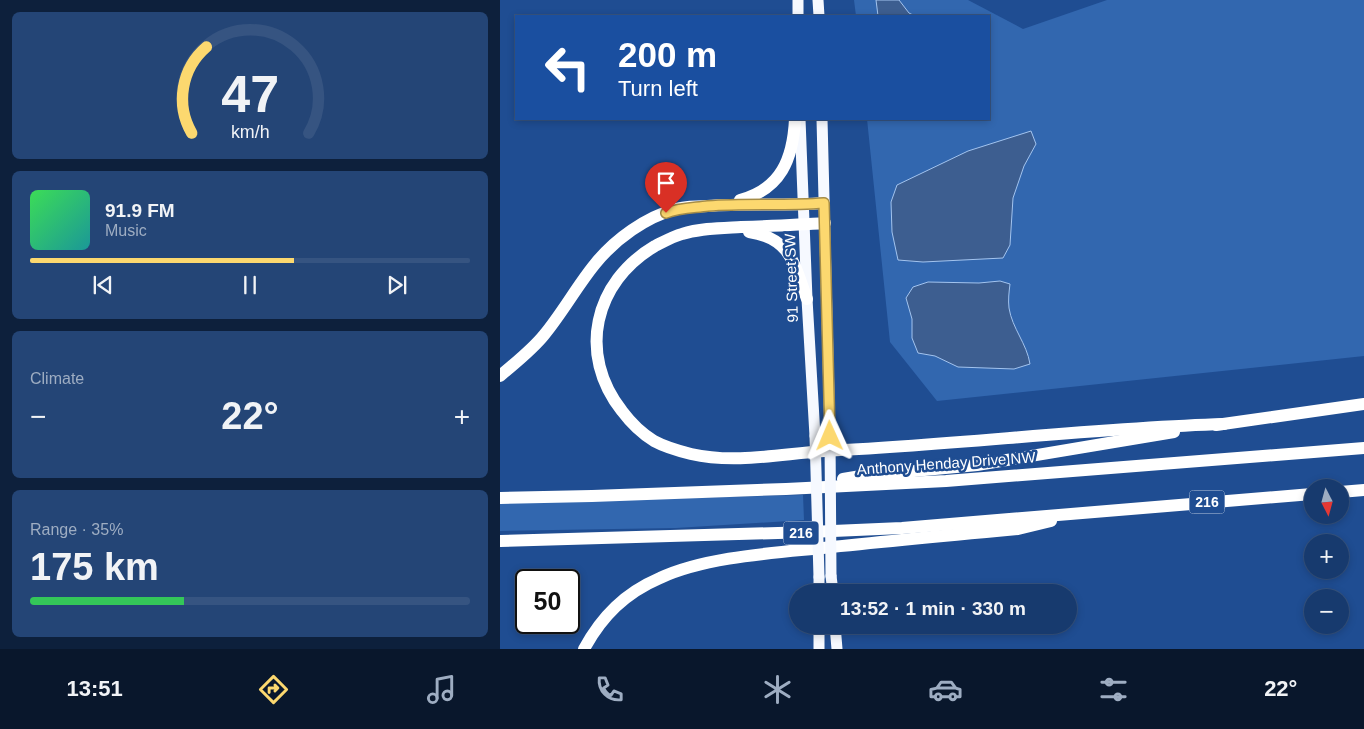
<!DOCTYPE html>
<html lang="en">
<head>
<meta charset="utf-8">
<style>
	body { margin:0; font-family:Helvetica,sans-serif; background:#244576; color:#f1f3f6; height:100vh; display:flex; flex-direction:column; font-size:19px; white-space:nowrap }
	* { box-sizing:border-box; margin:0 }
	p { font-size:16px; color:#9eadc2 }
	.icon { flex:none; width:28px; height:28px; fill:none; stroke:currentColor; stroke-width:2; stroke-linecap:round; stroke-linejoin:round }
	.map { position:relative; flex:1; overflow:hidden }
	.panel { display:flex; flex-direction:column; gap:12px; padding:12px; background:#0d203c; width:500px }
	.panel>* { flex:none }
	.hud { position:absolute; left:15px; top:15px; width:475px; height:105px; border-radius:0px; box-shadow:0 2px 8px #0003,0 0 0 1px #365481; background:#1a4fa0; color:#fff; overflow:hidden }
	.needle { width:32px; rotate:174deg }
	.fabs { position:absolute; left:804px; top:479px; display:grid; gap:10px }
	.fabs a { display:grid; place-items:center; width:45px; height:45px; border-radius:50%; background:#173a6e; box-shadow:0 2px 8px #0003,0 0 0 1px #365481; font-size:25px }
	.speed { position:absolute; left:15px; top:569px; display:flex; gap:10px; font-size:25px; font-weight:700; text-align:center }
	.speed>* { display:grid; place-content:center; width:65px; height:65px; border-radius:50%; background:#173a6e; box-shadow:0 2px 8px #0003,0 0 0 1px #365481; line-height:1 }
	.speed .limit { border:2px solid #111; border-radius:8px; background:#fff; color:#111 }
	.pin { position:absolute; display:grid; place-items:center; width:42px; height:42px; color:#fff; margin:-51px -21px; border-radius:50% 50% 50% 0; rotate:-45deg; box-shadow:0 0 5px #0007 }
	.pin .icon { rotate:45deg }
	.me { position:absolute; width:55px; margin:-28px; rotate:359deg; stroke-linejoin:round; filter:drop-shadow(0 0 4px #0008) }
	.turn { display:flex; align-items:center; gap:18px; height:105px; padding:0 20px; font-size:22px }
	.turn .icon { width:65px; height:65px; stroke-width:2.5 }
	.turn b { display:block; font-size:35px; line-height:42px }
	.big { font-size:38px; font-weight:700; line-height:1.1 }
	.panel .card { flex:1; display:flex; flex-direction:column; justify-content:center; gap:8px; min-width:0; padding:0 18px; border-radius:8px; background:#244576 }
	.panel .dial { align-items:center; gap:0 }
	.dial svg { height:130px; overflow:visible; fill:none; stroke:#365481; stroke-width:7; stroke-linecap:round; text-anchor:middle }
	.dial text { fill:#f1f3f6; stroke:none }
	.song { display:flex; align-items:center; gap:15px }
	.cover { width:60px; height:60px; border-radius:8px; background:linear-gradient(135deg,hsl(130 70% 55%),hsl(180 70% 35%)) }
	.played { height:5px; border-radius:2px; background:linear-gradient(90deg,#fcd86f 60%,#365481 60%) }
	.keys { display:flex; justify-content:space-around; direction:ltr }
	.heat { display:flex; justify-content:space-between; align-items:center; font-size:28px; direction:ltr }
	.charge { height:8px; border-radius:4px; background:linear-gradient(90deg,#34c759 35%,#365481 0) }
	.trip { position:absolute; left:289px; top:584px; width:288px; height:50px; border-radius:25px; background:#173a6e; box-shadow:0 2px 8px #0003,0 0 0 1px #365481; font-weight:700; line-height:50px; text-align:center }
	.dock { display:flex; height:80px; justify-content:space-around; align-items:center; background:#09172c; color:#9eadc2 }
	.dock .icon { width:35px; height:35px }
	.dock .current { color:#fcd86f }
	.dock b { font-size:22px; color:#f1f3f6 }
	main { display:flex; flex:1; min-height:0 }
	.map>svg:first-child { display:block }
	.green { fill:#3267af }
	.water { fill:#3d5e90; stroke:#a3c4ef }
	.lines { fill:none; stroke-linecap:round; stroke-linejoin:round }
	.major { stroke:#f6f9ff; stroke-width:11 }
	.highway { stroke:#fff; stroke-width:12 }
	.major-bridge { stroke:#f6f9ff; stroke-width:11 }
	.route-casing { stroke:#a48c48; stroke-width:12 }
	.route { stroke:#fcd86f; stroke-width:9 }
	.labels { text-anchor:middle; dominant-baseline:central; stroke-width:5; stroke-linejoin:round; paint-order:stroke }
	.shield { fill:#1f4d92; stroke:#bccade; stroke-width:1 }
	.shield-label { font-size:14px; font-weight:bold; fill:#fff }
	.street-label { font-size:15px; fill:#fff; stroke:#1f4d92 }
</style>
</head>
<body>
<main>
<section class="panel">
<div class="card dial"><svg viewBox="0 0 100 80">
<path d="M14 69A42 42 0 1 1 86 69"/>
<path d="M14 69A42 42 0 0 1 23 16" stroke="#fcd86f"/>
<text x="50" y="56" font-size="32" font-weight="700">47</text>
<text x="50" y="72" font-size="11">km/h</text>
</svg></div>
<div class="card">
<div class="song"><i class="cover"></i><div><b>91.9 FM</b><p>Music</p></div></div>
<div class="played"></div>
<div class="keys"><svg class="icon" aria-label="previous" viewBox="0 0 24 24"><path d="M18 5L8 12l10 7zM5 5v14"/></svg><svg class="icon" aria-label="pause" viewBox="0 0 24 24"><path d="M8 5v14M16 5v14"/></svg><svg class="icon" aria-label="next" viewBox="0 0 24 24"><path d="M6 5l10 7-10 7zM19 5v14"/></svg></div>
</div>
<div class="card"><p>Climate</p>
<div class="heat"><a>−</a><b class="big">22°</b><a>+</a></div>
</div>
<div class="card"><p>Range · 35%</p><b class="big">175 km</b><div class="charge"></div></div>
</section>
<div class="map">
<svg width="864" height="649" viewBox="0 0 864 649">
	<rect width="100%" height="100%" fill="#1f4d92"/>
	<g class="green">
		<path d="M354 0H468L523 29 607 0H864V356L437 401 390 342 367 119H489V16H356Z"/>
		<path d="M303 495 304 520 176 528 0 531V503Z"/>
	</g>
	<g class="water">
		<path d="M376 0H399L409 13 415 16H378Z"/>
		<path d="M531 131 536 144 524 166 513 198 510 245 503 258 423 262 398 260 392 232 391 202 397 185 468 151Z"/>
		<path d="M500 281 510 284C509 292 508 300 509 308 512 328 527 344 530 364L514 369 458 367 435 356 418 353 412 338V319L406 298 413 287 428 282 479 283Z"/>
	</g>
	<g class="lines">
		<g class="major">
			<path d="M298 0V16"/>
			<path d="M318 0 319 16"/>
			<path d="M300 119 307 299 315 436"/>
			<path d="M322 119 330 436"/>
			<path d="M331 576 333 592"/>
			<path d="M319 592V577"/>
			<path d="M335 625 337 649"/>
			<path d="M319 649V625"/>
		</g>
		<g class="highway">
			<path d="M240 200C281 189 293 159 295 119"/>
			<path d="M325 223C297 225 269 226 241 227 222 228 201 228 182 234 174 236 163 242 155 246 94 282 77 354 122 411 131 423 141 433 154 441 165 447 179 451 191 454 235 464 280 454 324 451 458 445 590 428 724 424"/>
			<path d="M249 232C291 238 294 264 307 299"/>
			<path d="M0 376C15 363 32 350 44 335 63 312 77 286 95 264 115 239 146 217 176 209 186 206 197 207 207 206 246 203 285 206 324 203"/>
			<path d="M716 425 864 404"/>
			<path d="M343 479 361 476 477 465 674 432"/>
			<path d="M840 492 864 490"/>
			<path d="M0 498 92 496 286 489 446 481 864 448"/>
			<path d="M0 541 310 532 402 528 812 494"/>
			<path d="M84 649C102 616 125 593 160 578 205 557 273 553 323 548 388 541 453 535 518 529L551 521"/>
		</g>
		<g class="major-bridge">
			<path d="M315 436 319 577"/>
			<path d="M330 436 331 576"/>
		</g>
	</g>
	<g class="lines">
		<defs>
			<path id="route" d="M166 213C179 208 193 208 208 206 246 203 285 206 324 203L330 436"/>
		</defs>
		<use href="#route" class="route-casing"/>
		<use href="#route" class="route"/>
	</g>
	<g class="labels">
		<g class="shield">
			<rect x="689.5" y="490.5" width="35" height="23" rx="4"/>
			<rect x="283.5" y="521.5" width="35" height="23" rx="4"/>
		</g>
		<g class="shield-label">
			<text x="707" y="502">216</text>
			<text x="301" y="533">216</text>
		</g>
		<g class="street-label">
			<text transform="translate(291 278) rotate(-92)">91 Street SW</text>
			<text transform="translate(446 463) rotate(-4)">Anthony Henday Drive NW</text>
		</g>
	</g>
</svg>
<div class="fabs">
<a><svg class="needle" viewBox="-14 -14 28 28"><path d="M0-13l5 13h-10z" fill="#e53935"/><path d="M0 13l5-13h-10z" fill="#9eadc2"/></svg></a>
<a>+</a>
<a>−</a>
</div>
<div class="speed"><div class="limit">50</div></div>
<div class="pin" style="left:166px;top:213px;background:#d93025"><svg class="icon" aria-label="arrive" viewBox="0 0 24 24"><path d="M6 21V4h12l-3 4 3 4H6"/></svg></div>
<svg class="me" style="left:330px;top:436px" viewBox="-20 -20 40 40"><path d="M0-17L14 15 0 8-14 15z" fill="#fcd86f" stroke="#fff" stroke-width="4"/></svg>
<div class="trip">13:52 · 1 min · 330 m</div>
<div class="hud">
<div class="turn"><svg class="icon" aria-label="left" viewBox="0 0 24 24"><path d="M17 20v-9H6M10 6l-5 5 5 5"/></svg><div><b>200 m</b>Turn left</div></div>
</div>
</div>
</main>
<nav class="dock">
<b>13:51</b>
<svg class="icon current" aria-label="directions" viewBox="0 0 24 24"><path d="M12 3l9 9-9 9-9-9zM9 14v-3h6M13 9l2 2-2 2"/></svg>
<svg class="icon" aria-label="music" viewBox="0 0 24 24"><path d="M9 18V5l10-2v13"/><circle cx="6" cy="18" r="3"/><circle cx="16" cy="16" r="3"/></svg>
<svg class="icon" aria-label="phone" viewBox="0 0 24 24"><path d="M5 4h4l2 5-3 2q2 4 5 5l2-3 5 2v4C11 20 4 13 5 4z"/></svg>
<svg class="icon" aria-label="climate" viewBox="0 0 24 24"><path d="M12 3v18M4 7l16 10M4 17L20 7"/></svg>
<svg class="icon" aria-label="car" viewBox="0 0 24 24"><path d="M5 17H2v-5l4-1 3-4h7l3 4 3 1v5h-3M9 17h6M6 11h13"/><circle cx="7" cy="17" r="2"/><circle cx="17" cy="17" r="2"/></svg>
<svg class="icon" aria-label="filters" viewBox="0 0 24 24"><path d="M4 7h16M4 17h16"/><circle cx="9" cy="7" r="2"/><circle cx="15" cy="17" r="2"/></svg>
<b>22°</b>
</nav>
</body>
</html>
